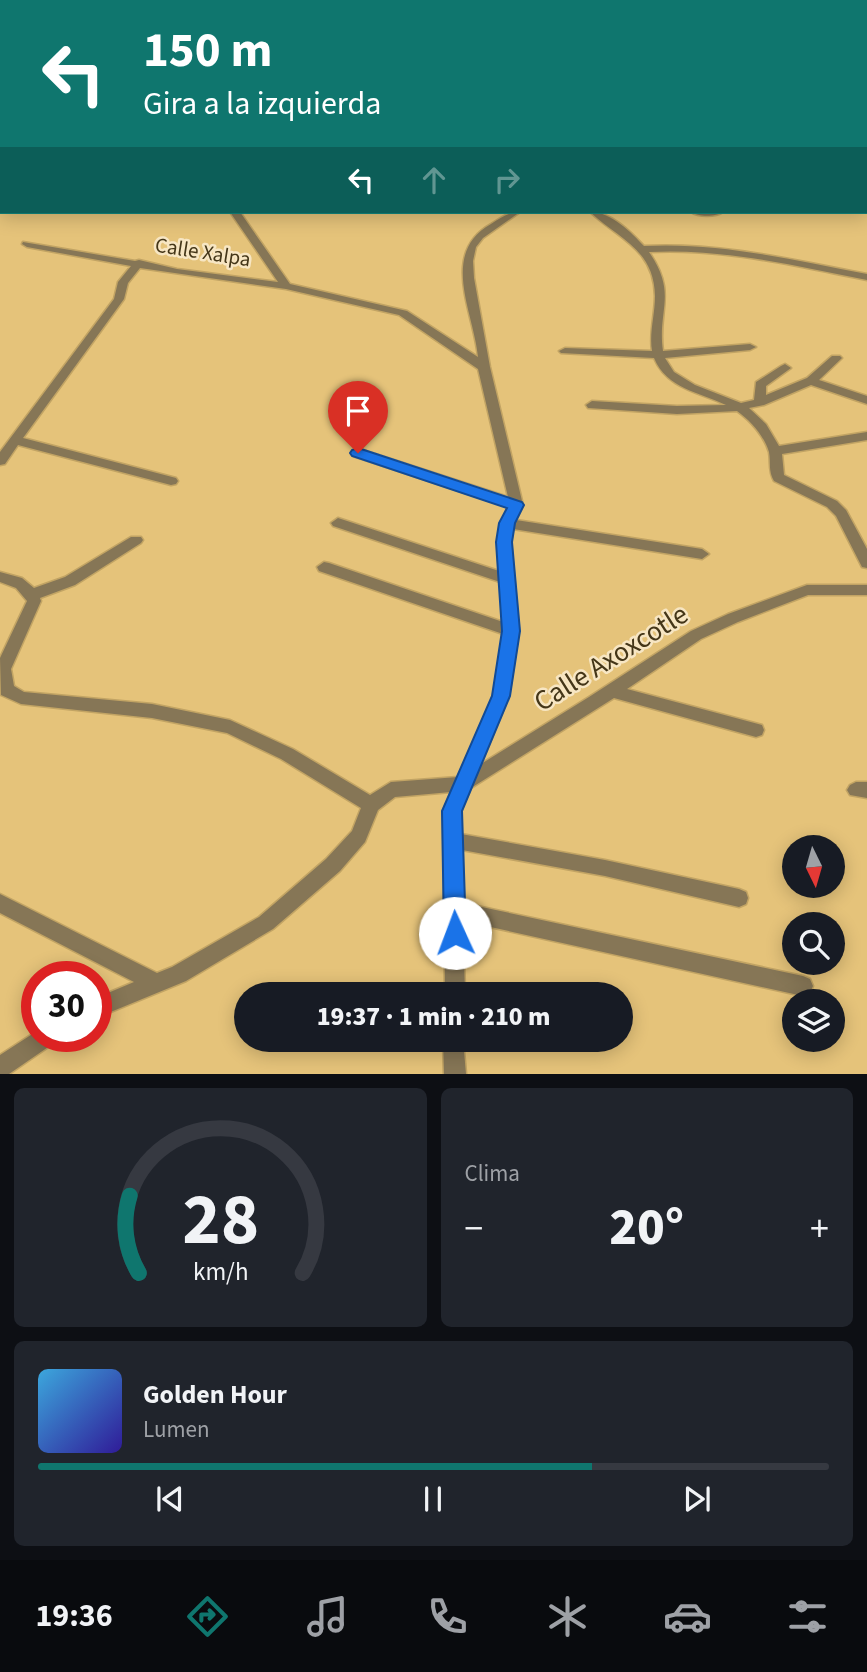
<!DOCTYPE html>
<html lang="es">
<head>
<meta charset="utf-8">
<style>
	body { margin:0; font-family:"Source Sans 3",sans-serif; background:#20242c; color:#f1f3f6; height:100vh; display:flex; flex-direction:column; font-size:26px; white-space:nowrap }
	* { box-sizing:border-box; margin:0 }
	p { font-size:23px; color:#9ea1a6 }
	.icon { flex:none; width:38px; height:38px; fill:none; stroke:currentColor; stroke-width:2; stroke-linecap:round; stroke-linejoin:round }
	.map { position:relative; height:1074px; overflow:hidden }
	.details { display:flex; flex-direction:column; gap:14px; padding:14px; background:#0d0f14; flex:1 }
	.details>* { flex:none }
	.banner { position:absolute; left:0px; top:0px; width:868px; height:214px; box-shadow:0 4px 18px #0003; background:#0f766e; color:#fff; overflow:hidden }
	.needle { width:46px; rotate:175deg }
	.fabs { position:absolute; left:782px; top:835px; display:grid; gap:14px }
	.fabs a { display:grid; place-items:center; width:63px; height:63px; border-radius:50%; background:#171b24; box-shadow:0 4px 18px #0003; font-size:35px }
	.speed { position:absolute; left:21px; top:961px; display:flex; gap:14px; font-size:35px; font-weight:700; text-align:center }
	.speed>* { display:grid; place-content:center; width:91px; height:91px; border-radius:50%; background:#171b24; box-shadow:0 4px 18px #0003; line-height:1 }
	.speed .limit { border:10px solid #d22; background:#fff; color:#111 }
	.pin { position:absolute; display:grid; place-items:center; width:60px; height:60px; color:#fff; margin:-72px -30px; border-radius:50% 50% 50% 0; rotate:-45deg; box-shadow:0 0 7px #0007 }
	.pin .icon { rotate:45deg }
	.me { position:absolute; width:77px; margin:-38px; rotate:358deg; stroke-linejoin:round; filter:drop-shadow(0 0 5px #0008) }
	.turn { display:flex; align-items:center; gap:24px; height:147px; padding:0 28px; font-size:32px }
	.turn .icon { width:91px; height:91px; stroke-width:2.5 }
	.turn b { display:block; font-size:49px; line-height:60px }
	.lanes { display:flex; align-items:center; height:66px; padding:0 28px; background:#0003; justify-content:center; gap:35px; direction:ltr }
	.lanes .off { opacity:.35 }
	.big { font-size:52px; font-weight:800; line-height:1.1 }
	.details .card { flex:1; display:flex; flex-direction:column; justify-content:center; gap:10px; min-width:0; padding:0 24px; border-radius:10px; background:#20242c }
	.details .dial { align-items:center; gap:0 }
	.dial svg { height:182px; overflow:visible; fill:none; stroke:#363941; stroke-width:7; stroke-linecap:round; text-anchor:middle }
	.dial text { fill:#f1f3f6; stroke:none }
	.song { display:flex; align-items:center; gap:21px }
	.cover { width:84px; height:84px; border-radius:10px; background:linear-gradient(135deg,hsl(200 70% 55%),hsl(250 70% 35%)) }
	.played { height:7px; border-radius:4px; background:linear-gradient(90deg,#0f766e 70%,#363941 70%) }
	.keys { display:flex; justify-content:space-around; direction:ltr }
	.heat { display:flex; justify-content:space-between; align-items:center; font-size:38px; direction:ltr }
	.details .tiles { flex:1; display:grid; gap:14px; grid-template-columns:1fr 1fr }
	.card:last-child { grid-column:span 2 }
	.trip { position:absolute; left:234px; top:982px; width:399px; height:70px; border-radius:35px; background:#171b24; box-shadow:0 4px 18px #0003; font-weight:800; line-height:70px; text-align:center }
	.tab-bar { display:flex; height:112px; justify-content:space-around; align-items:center; background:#090b0e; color:#9ea1a6 }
	.tab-bar .icon { width:49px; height:49px }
	.tab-bar .selected { color:#0f766e }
	.tab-bar b { font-size:32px; color:#f1f3f6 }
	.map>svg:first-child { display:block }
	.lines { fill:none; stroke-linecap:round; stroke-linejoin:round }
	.minor-casing { stroke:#c2a464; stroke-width:3 }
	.minor { fill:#867656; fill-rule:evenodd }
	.route { fill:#1a73e8; stroke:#114b97; stroke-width:2 }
	.labels { text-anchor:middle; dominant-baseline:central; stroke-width:5; stroke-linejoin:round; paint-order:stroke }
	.far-street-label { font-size:21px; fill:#443618; stroke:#f7e6c3 }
	.near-street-label { font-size:28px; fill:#443618; stroke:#f7e6c3 }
</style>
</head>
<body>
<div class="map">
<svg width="867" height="1074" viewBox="0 0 867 1074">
	<rect width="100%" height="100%" fill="#e5c37a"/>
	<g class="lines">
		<defs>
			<g id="minor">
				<path d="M49 0H57L48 2Z"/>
				<path d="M484 0H491L492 2H485Z"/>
				<path d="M638 0H646L648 2H639Z"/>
				<rect x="866" y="32" width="1" height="4"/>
				<path d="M0 101H2L0 106Z"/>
				<rect x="866" y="137" width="1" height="6"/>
				<rect x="866" y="204" width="1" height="6"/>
				<path d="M230 212H240L290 284 407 311 478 357C474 313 439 253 491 224 501 218 508 212 520 212L483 238 476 247 473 261 474 278 490 367 523 505 516 520 702 549 709 554 702 559 513 529 511 542 519 631 509 696 481 764 589 697 691 631 728 614 807 585H867V595H808L738 622 701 639 627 689 762 725 764 730 762 735 756 737 614 698 471 788 461 811V834L605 860 739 889 746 892 748 898 746 904 739 907 605 876 462 850 463 903 803 976 810 979 813 986 810 993 803 996 463 921 465 994H445L443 811 451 792 395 797 378 810 365 842 340 871 273 929 186 981 96 1018V998L134 982 0 913V894L157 973 172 967 259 917 326 859 352 831 361 808 281 759 227 733 152 718 21 704 1 695 0 658 27 601 16 588 0 582V572L22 578 34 588 65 577 131 537H141L143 540 141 543 75 585 40 598 41 601 11 669 14 686 24 692 152 704 230 720 293 749 370 795 391 782 458 777 493 696 503 634 319 571 317 567 324 562 329 563 503 622 500 582 333 526 331 523 338 518 499 571C497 547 497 529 508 507L353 456 352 453 353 450H363L508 497 478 369 399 315 286 289 140 268 128 283 124 299 23 438 176 478 178 481 176 484 171 485 18 445 5 464 0 465V452L114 299 118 282 131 266 27 247 22 244 23 242 135 261 139 260 177 269 278 282Z"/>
				<path d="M590 212C610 211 631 232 644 246 720 242 793 260 867 274V280C795 266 723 248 649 252 678 294 657 310 663 351L750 344 756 347 750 350 665 358 674 372 695 385 741 403 754 400 756 382 781 366 785 364 791 368 766 386V395L807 378 832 356H840L842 358 819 380 867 396V404L811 385 764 405 749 408 766 424 779 446 867 432V440L782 454 784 475 837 501 846 510 867 549V568L862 567 836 516 827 507 774 481C768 471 771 463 769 452 764 436 751 421 737 411L677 414 588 408 586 405 592 401 677 406 726 405C699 392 667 389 654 358L561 353 559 351 565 348 652 351C649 333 655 315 655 296 654 249 619 239 590 212Z"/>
				<path d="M691 212H723C716 217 698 217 691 212Z"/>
				<path d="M856 782H867V798L850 795 847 790 850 785Z"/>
				<path d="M37 1031V1036H57L54 1043 9 1074H0V1055Z"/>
				<path d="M443 1040H463L466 1074H444Z"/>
			</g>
		</defs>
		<use href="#minor" class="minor-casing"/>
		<use href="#minor" class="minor"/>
	</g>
	<path class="route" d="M358 448 522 502 524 505 515 523 512 542 520 631 510 696 462 811 466 933 462 940 455 943 447 940 444 933 442 811 492 696 502 631 496 542 499 523 507 508 352 456 350 453 352 450Z"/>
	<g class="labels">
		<g class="far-street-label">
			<text transform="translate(203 252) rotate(9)">Calle Xalpa</text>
		</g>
		<g class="near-street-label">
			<text transform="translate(611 658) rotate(-32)">Calle Axoxcotle</text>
		</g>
	</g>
</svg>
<div class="fabs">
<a><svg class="needle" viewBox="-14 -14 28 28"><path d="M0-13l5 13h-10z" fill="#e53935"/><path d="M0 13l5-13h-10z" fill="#9ea1a6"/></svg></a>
<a><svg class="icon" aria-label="search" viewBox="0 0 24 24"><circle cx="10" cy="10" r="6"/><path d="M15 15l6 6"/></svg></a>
<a><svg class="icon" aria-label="layers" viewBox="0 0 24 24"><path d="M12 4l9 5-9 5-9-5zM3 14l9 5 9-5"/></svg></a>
</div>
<div class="speed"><div class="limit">30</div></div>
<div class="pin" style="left:358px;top:453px;background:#d93025"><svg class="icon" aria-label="arrive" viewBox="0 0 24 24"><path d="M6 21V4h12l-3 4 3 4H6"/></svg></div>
<svg class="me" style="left:455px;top:933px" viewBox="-20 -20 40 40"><circle r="19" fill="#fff"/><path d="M0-13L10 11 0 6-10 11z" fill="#1a73e8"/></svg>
<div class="trip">19:37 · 1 min · 210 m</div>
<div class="banner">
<div class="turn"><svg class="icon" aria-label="left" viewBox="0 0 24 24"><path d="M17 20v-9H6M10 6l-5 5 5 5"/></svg><div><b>150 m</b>Gira a la izquierda</div></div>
<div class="lanes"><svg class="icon" aria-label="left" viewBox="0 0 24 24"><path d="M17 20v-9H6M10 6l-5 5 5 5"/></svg><svg class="icon off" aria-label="ahead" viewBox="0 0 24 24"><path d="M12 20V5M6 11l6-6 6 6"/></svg><svg class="icon off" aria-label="right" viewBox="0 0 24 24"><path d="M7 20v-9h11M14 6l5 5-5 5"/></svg></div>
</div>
</div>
<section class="details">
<div class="tiles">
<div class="card dial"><svg viewBox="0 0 100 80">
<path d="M14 69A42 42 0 1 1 86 69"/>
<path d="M14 69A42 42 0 0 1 10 35" stroke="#0f766e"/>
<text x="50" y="56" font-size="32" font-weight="700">28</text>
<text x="50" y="72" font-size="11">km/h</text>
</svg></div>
<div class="card"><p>Clima</p>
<div class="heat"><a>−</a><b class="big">20°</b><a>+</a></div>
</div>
<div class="card">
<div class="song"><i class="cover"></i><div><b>Golden Hour</b><p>Lumen</p></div></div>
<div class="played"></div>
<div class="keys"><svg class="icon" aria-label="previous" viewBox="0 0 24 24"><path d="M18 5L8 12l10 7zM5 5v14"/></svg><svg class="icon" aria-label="pause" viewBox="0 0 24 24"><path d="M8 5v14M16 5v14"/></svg><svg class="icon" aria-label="next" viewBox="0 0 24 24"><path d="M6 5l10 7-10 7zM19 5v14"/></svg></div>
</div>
</div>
</section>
<nav class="tab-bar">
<b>19:36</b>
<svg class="icon selected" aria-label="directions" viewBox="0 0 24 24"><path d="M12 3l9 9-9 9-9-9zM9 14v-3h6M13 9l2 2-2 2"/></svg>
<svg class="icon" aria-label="music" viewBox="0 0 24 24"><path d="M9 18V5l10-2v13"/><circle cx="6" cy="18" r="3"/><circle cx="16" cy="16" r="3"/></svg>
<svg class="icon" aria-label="phone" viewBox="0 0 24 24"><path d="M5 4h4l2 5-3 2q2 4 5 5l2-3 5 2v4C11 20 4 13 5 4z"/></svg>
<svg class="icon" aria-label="climate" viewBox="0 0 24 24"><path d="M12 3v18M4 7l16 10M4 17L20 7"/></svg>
<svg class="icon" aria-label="car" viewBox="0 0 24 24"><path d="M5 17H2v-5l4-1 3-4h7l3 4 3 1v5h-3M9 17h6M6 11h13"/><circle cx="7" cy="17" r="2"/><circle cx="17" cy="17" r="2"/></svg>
<svg class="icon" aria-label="filters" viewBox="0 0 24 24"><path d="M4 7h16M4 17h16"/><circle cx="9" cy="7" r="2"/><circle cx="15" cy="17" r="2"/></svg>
</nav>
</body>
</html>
